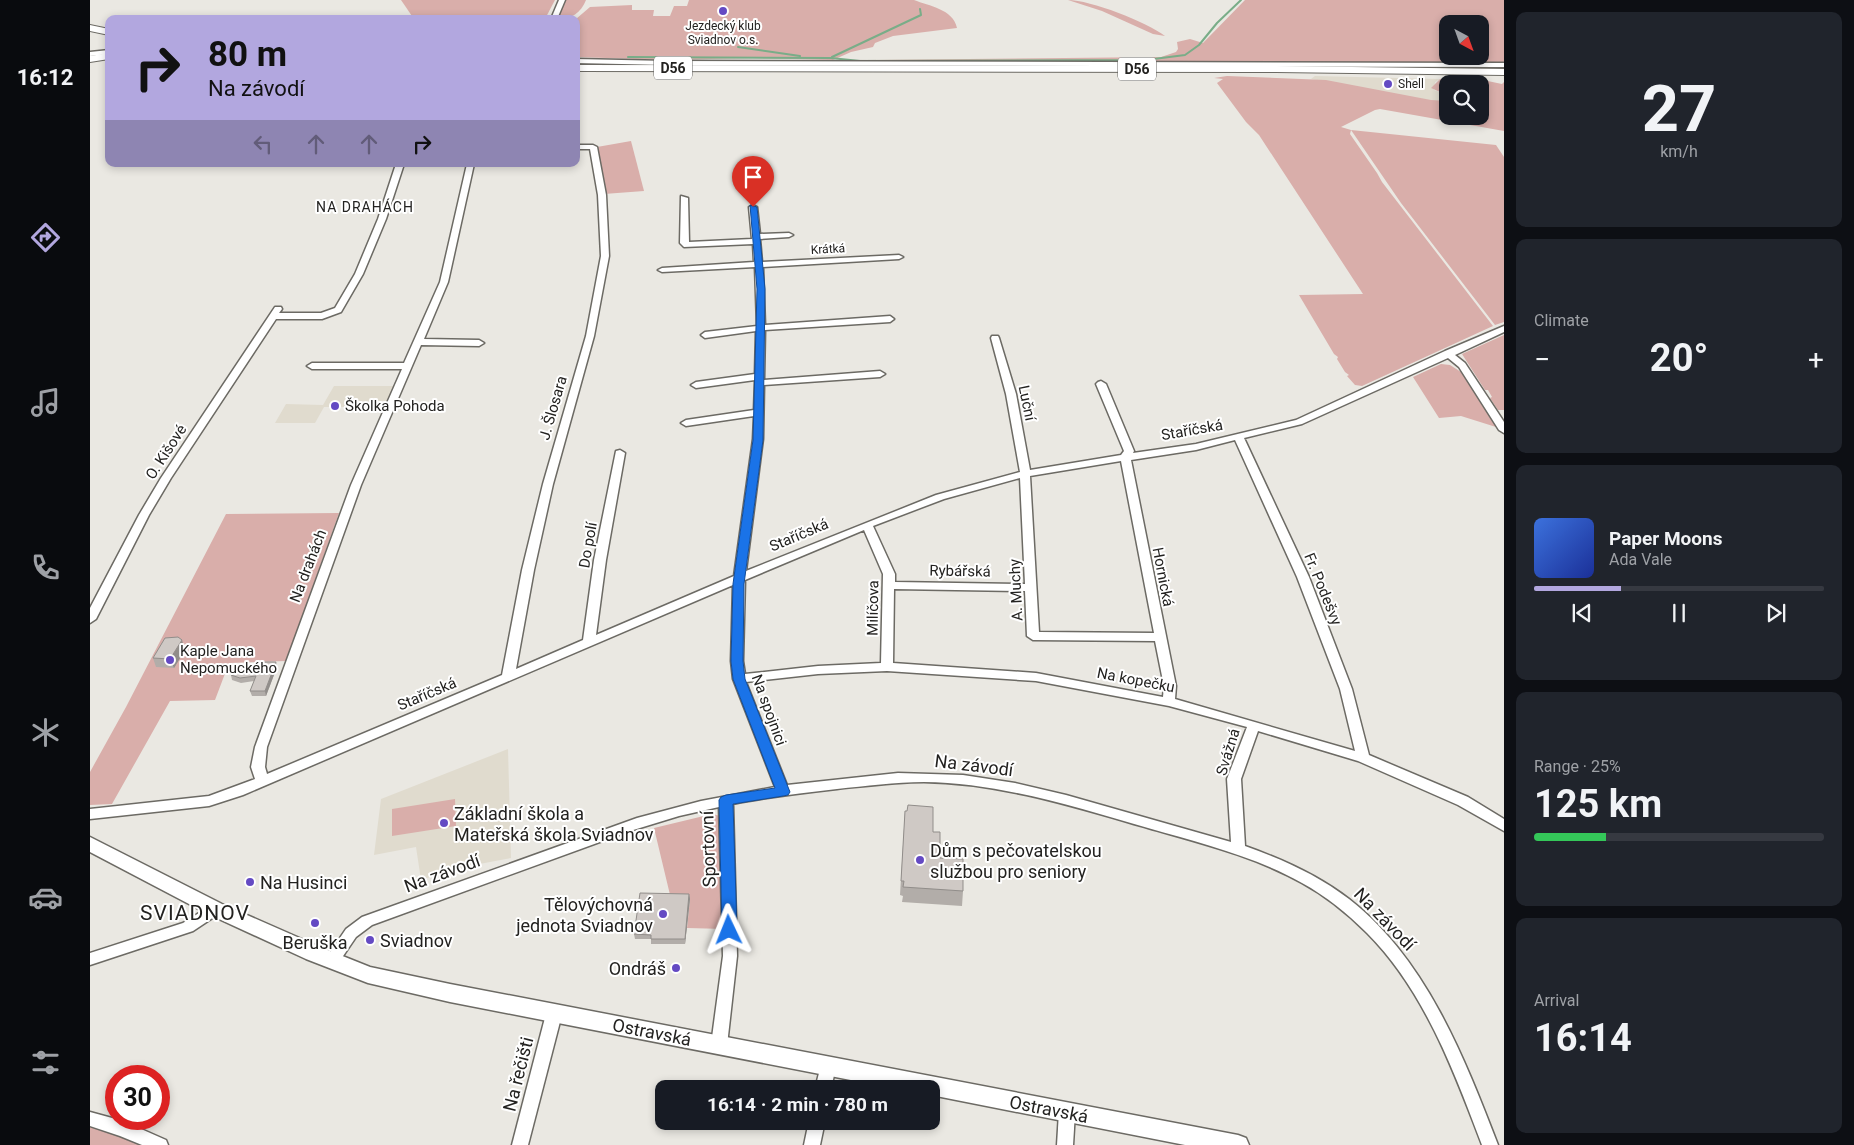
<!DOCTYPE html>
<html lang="en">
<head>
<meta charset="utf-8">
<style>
	body { margin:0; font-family:Roboto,sans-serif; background:#20242c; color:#f1f3f6; height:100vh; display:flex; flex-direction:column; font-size:19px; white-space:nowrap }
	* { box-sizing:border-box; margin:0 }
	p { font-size:16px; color:#9ea1a6 }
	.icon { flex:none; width:28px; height:28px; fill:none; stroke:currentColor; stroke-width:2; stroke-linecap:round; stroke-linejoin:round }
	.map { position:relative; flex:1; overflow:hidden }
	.drawer { display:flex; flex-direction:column; gap:12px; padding:12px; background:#0d0f14; width:350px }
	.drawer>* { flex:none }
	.guide { position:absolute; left:15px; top:15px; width:475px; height:152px; border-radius:10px; box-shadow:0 2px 8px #0003; background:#b2a7df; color:#111; overflow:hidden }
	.needle { width:32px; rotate:139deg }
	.tools { position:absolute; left:1349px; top:15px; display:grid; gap:10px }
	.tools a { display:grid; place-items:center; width:50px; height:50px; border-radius:10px; background:#171b24; box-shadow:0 2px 8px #0003; font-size:25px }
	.speed { position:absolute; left:15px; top:1065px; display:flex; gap:10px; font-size:25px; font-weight:700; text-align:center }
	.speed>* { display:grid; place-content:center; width:65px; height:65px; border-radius:50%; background:#171b24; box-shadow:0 2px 8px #0003; line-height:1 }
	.speed .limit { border:8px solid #d22; background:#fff; color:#111 }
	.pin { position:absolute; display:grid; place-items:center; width:42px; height:42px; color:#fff; margin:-51px -21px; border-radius:50% 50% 50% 0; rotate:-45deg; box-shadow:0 0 5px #0007 }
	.pin .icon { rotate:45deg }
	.me { position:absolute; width:55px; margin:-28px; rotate:358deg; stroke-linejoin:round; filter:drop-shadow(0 0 4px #0008) }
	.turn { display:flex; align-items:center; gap:18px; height:105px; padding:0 20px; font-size:22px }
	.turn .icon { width:65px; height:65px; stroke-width:2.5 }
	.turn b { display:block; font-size:35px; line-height:42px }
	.lanes { display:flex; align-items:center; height:48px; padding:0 20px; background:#0003; justify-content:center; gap:25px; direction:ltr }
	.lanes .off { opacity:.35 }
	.big { font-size:38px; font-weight:700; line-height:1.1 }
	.drawer .tile { flex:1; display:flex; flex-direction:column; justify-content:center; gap:8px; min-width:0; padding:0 18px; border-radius:10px; background:#20242c }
	.drawer .dial { align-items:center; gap:0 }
	.dial b { font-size:65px; line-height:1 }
	.song { display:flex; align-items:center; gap:15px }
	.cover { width:60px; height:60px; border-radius:8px; background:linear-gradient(135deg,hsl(220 70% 55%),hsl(230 70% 35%)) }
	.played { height:5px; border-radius:2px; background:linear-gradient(90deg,#b2a7df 30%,#363941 30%) }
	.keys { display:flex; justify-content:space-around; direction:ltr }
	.heat { display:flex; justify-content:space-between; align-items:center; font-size:28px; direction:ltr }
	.charge { height:8px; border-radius:4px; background:linear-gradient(90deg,#34c759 25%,#363941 0) }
	.trip { position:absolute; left:565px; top:1080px; width:285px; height:50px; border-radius:10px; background:#171b24; box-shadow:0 2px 8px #0003; font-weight:700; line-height:50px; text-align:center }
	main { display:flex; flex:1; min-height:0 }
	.tab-bar { display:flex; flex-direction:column; width:90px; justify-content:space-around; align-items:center; background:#090b0e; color:#9ea1a6 }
	.tab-bar .icon { width:35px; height:35px }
	.tab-bar .active { color:#b2a7df }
	.tab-bar b { font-size:22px; color:#f1f3f6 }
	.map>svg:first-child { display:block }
	.built { fill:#e0dbce }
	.green { fill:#d9aeaa; fill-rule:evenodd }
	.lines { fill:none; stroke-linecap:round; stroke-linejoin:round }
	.stream { stroke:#79ad88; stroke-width:2 }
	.street-casing { stroke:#6c6a64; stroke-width:3 }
	.secondary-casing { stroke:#6c6a64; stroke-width:3 }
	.highway-casing { stroke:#6c6a64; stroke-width:2 }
	.street { fill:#fff; fill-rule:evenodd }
	.secondary { fill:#fff; fill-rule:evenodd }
	.highway { fill:#fff; fill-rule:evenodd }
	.wall { fill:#b2ada9 }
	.shaded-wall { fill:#918d8a }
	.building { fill:#cfc9c5; stroke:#918d8a }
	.route { fill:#1a73e8; stroke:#114b97 }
	.poi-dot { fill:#644ac3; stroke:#fff; stroke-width:2 }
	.labels { text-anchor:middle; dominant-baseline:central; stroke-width:4; stroke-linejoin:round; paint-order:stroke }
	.far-poi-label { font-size:12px; fill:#232220; stroke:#fff }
	.far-street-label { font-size:12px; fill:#232220; stroke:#fff }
	.shield { fill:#fff; stroke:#656463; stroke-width:1 }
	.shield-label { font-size:14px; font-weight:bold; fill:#232220 }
	.far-neighbourhood-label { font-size:14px; letter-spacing:1px; fill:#232220; stroke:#fff }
	.street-label { font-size:15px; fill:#232220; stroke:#fff }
	.poi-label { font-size:15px; fill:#232220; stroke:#fff; text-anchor:start }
	.near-street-label { font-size:18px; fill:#232220; stroke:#fff }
	.near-poi-label { font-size:18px; fill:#232220; stroke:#fff; text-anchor:start }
	.near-quarter-label { font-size:21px; letter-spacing:1px; fill:#232220; stroke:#fff }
</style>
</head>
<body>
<main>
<nav class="tab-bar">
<b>16:12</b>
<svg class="icon active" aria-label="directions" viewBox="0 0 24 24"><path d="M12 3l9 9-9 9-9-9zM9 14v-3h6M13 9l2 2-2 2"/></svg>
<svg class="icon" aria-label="music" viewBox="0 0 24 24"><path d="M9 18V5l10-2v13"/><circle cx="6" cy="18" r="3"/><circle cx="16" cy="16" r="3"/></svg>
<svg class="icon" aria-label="phone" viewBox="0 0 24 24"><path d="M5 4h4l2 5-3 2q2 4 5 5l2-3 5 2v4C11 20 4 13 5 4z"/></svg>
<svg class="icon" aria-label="climate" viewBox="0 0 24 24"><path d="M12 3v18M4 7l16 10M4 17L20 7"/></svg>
<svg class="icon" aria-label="car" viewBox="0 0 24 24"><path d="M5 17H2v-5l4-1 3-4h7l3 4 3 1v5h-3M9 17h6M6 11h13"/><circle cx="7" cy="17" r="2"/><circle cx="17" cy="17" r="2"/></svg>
<svg class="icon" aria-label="filters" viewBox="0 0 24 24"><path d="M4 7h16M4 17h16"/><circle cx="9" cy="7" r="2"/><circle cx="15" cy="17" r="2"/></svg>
</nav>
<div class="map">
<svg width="1414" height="1145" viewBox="0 0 1414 1145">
	<rect width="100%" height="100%" fill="#eae8e2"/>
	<g class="built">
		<path d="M1225 76 1350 79 1345 82 1344 90 1357 95V101L1349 102 1221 79Z"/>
		<path d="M244 386H304L294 407H234L225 423H185L196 404 233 405Z"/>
		<path d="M418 749 421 858 368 868 331 880 326 847 284 855 291 799Z"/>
	</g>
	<g class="green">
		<path d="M311 0H465L455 19H324Z"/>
		<path d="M475 0H496C491 13 481 19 468 19Z"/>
		<path d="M599 0H824C839 6 863 9 867 28L803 36 785 43 783 47 761 52 743 60 663 58 577 60 486 57V19L500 7 542 5V10H564L563 16H580L584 6H597Z"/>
		<path d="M978 0C1000 0 1057 22 1075 36L1063 34 1012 11Z"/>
		<path d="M1155 0H1414V64L781 62 780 60 1071 57 1086 52 1088 49 1087 42 1100 39 1113 43ZM1358 24H1390V56H1358Z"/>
		<path d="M1137 76 1236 80 1341 100 1357 101 1358 116H1390V84H1358L1357 95 1341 88 1350 79H1388L1412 84 1414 82V131L1290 109 1285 110 1251 127 1261 130 1406 145 1414 157V322L1405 325 1311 203 1261 130 1260 134 1287 173 1292 182 1403 326 1272 386 1265 385 1257 376 1259 375 1255 372 1247 359 1248 357 1244 354 1209 295 1273 294 1169 135 1156 122 1127 83 1133 79 1124 78Z"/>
		<path d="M541 141 554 191 514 194 507 147Z"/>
		<path d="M1414 335V410H1408L1400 398 1402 397 1398 390H1395L1372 354Z"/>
		<path d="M1351 364 1360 365 1371 372 1406 427 1371 416 1349 418 1323 377Z"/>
		<path d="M249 513 196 661 139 663 125 700 80 701 22 804 0 805V772L36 707 136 514Z"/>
		<path d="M365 799 366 826 302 836V809Z"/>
		<path d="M622 814 630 816 635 929 597 928 600 899H581L564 828Z"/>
		<path d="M0 1126 55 1145H0Z"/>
	</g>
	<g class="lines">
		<g class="stream">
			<path d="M648 47 710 56"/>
			<path d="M538 57 741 58 770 61 1056 60 1095 55 1109 45 1127 23 1151 0"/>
			<path d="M742 57 831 15 830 9"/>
		</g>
		<defs>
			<g id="street">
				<path d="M469 0H475L467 19H461Z"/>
				<path d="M19 50V54L0 56V52Z"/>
				<path d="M486 59 577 61 1414 63V67L577 65 486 63Z"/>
				<path d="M486 145H503L507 147 516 195 519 256 504 336 463 484 444 570 426 669 493 640 504 560 526 451 530 450 535 453 516 560 506 635 644 576 663 439 664 416 596 426 591 423 596 420 664 410 665 380 606 388 601 385 606 382 665 374 666 331 615 338 611 335 615 332 667 326 665 267 572 272 568 270 572 268 664 262 663 244 594 247 590 243 591 196 598 198 599 242 662 239 659 207 663 205 667 207 670 234 699 233 703 235 699 237 670 239 672 262 809 255 813 257 809 259 673 267 675 325 800 316 804 319 800 322 675 330 674 380 790 371 795 374 790 377 674 385 673 439 656 571 846 495 930 472 916 394 901 338 902 336H908L909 338 926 394 940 470 1031 455 1034 451 1006 384 1008 382 1011 381 1016 384 1044 451 1043 453 1106 444 1206 420 1355 351 1414 326V332L1365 355 1375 363 1414 422V433L1409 430 1369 367 1358 358 1212 424 1154 438 1219 577 1262 689 1279 755 1378 797 1414 819V831L1368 805 1268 761 1168 731 1151 779 1155 846C1192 859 1228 875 1259 899 1336 959 1374 1057 1408 1145H1392C1364 1071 1334 990 1277 933 1258 914 1236 896 1212 883 1164 856 1110 843 1058 828 985 807 910 783 834 782 805 782 776 786 747 789 712 793 677 797 643 804L647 956 637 1045 635 1050 629 1052 623 1050 621 1045 633 956 629 807 589 816 540 831 282 925 266 937 247 965 242 967 237 965 234 961 237 957 256 929 272 917 547 818 611 801 685 787 643 679 641 661 643 585 153 795 119 806 0 819V809L119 796 165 779 161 767 165 747 261 485 312 369H222L217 366 222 363H314L350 282 377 164H384L358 282 334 339 389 340 394 343 389 346 331 345 271 485 177 747 175 767 177 774 412 675 432 570 453 484 496 336 511 256 508 195 500 149H486ZM1145 440 1207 577 1250 689 1265 751 1085 699 1086 686 1041 460 1106 450ZM1031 461 1064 633 949 632 940 476ZM930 478 935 584 805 582V574L783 526 854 499ZM774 530 793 574 791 663 728 666 655 674 653 661 655 580ZM804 589 935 591 937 636 943 640 1065 641 1074 686 1073 697 946 673 803 663ZM797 671 946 681 1079 706 1157 727 1137 779 1141 842 976 795 925 783 873 775 808 773 697 785 656 682 728 674Z"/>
				<path d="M306 164H314L296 219 273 274 251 312 232 319H186L81 478 59 515 6 619 0 623V608L49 515 71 478 185 307H191L192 309 189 313H231L245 308 265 274 288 219Z"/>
				<path d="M125 903 130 905 132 909 130 913 103 931 0 965V953L93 923Z"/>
				<path d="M464 1007 469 1009 472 1014 438 1145H422L456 1014 459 1009Z"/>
				<path d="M738 1059 744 1061 746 1066 741 1089H725L732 1061Z"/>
				<path d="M977 1105 983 1107 985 1112 983 1145H967L969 1112 971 1107Z"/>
				<path d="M0 1112 33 1121 76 1140 78 1145H52L30 1136 0 1126Z"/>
				<path d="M719 1121H735L730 1145H714Z"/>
			</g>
			<path id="secondary" d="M0 837 132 904 230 947 280 967 360 984 1148 1135 1156 1138 1159 1145H1095L841 1095V1089H807L360 1002 278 983 216 959 118 914 0 852Z"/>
			<g id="highway">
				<path d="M0 25 19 29V35L0 31Z"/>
				<path d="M19 53V59L0 62V56Z"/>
				<path d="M486 65 1186 66 1414 69V75L1186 72 486 71Z"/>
			</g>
		</defs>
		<use href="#street" class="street-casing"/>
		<use href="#secondary" class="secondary-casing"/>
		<use href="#highway" class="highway-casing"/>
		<use href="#street" class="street"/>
		<use href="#secondary" class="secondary"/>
		<use href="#highway" class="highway"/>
	</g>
	<g class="wall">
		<path d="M95 650 84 668 66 667 63 658Z"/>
		<path d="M187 667 176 696H162L160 691 164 681 151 683 142 680 141 675Z"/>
		<path d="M815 811 850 858 873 891 872 906 812 902 813 896 810 895Z"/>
		<path d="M599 894 600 899 595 944H561V939H545L544 934Z"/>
	</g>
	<g class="shaded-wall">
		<path d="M92 640 95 650 84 668 80 659Z"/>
		<path d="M186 662 187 667 176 696 175 691Z"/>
		<path d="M599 894 600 899 595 944V939Z"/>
	</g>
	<g class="building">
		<path d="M88 637 92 640 80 659 63 658 75 638Z"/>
		<path d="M172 662H186L175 691H160L166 676 150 678 141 675 145 668 152 665H159L168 671Z"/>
		<path d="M818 805 843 807V832H850V858L873 859V891L813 887 814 881H811L815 811H817Z"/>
		<path d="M550 893 599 894 595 939H561V935L544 934Z"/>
	</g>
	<path class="route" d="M660 205 667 207 675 289 673 440 654 584 653 661 655 679 700 792 698 795 693 796 643 804 647 930 645 934 639 935 634 934 632 930 629 800 631 797 636 795 685 788 643 679 641 661 643 584 663 440 667 289Z"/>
	<g class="poi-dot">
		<circle cx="633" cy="11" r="5"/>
		<circle cx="1298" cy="84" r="5"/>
		<circle cx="245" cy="406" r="5"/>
		<circle cx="80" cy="660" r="5"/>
		<circle cx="354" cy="823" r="5"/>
		<circle cx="830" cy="860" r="5"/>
		<circle cx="160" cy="882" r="5"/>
		<circle cx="573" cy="914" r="5"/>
		<circle cx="225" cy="923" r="5"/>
		<circle cx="280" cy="940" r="5"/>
		<circle cx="586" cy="968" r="5"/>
	</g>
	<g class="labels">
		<g class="far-poi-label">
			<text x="633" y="26">Jezdecký klub<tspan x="633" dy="14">Sviadnov o.s.</tspan></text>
			<text x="1308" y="84" text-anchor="start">Shell</text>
		</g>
		<g class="far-street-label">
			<text transform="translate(738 249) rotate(-3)">Krátká</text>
		</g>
		<g class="shield">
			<rect x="564" y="56.5" width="38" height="23" rx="4"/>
			<rect x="1028" y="57.5" width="38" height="23" rx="4"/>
		</g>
		<g class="shield-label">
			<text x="583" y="68">D56</text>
			<text x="1047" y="69">D56</text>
		</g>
		<g class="far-neighbourhood-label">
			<text x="275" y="207">NA DRAHÁCH</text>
		</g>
		<g class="street-label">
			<text transform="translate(937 403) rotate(78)">Luční</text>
			<text transform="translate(463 408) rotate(-74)">J. Šlosara</text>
			<text transform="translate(1102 430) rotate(-10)">Staříčská</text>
			<text transform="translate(76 452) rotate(-57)">O. Kišové</text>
			<text transform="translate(709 535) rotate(-23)">Staříčská</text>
			<text transform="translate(498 545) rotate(-80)">Do polí</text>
			<text transform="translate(218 566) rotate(-69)">Na drahách</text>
			<text transform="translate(870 571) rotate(1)">Rybářská</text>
			<text transform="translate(1073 577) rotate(79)">Hornická</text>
			<text transform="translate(1233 589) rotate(68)">Fr. Podešvy</text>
			<text transform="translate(926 590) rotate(-93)">A. Muchy</text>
			<text transform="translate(783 608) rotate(-89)">Milíčova</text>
			<text transform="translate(1046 680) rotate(11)">Na kopečku</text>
			<text transform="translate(337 694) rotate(-23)">Staříčská</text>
			<text transform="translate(679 710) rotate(70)">Na spojnici</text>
			<text transform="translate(1138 752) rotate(-73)">Svážná</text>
		</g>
		<g class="poi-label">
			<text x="255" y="406">Školka Pohoda</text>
			<text x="90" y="651">Kaple Jana<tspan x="90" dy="17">Nepomuckého</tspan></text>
		</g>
		<g class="near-street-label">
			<text transform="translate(884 765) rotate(7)">Na závodí</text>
			<text transform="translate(618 849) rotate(-92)">Sportovní</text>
			<text transform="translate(352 873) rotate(-20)">Na závodí</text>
			<text transform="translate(1295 919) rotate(46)">Na závodí</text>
			<text transform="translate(562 1032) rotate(11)">Ostravská</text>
			<text transform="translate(428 1074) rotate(-76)">Na řečišti</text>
			<text transform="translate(959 1109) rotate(11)">Ostravská</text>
		</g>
		<g class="near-poi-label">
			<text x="364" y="813">Základní škola a<tspan x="364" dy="21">Mateřská škola Sviadnov</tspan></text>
			<text x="840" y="850">Dům s pečovatelskou<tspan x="840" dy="21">službou pro seniory</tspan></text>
			<text x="170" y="882">Na Husinci</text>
			<text x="563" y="904" text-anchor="end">Tělovýchovná<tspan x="563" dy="21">jednota Sviadnov</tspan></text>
			<text x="290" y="940">Sviadnov</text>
			<text x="225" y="942" text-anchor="middle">Beruška</text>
			<text x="576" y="968" text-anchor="end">Ondráš</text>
		</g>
		<g class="near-quarter-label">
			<text x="105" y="913">SVIADNOV</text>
		</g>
	</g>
</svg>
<div class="tools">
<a><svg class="needle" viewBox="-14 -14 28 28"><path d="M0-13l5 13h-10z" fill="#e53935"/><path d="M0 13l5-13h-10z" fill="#9ea1a6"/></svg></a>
<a><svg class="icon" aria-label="search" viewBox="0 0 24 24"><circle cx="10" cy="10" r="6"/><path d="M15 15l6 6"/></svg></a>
</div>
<div class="speed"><div class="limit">30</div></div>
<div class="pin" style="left:663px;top:207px;background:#d93025"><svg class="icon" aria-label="arrive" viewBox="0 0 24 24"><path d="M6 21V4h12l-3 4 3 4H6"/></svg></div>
<svg class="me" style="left:639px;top:930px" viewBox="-20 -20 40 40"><path d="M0-17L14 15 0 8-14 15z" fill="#1a73e8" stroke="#fff" stroke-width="4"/></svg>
<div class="trip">16:14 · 2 min · 780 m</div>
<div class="guide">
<div class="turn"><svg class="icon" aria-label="right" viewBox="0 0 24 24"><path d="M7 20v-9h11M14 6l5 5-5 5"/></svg><div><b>80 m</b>Na závodí</div></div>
<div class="lanes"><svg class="icon off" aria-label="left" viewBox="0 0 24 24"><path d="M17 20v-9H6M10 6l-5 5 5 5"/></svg><svg class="icon off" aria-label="ahead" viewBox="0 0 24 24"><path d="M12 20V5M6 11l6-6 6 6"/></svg><svg class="icon off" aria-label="ahead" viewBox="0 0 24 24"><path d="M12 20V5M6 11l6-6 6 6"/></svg><svg class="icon" aria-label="right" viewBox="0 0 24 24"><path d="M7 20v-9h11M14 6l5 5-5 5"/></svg></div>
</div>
</div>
<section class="drawer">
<div class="tile dial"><b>27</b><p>km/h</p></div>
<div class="tile"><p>Climate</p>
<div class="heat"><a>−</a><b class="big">20°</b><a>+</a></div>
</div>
<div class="tile">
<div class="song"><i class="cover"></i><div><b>Paper Moons</b><p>Ada Vale</p></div></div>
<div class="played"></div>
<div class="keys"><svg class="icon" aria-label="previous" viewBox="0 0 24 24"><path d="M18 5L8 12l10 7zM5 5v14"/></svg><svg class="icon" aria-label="pause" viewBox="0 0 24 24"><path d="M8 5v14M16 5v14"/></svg><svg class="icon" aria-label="next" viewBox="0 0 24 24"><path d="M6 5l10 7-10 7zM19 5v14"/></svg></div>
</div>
<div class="tile"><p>Range · 25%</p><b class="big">125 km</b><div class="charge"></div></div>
<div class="tile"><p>Arrival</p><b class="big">16:14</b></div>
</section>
</main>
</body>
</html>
